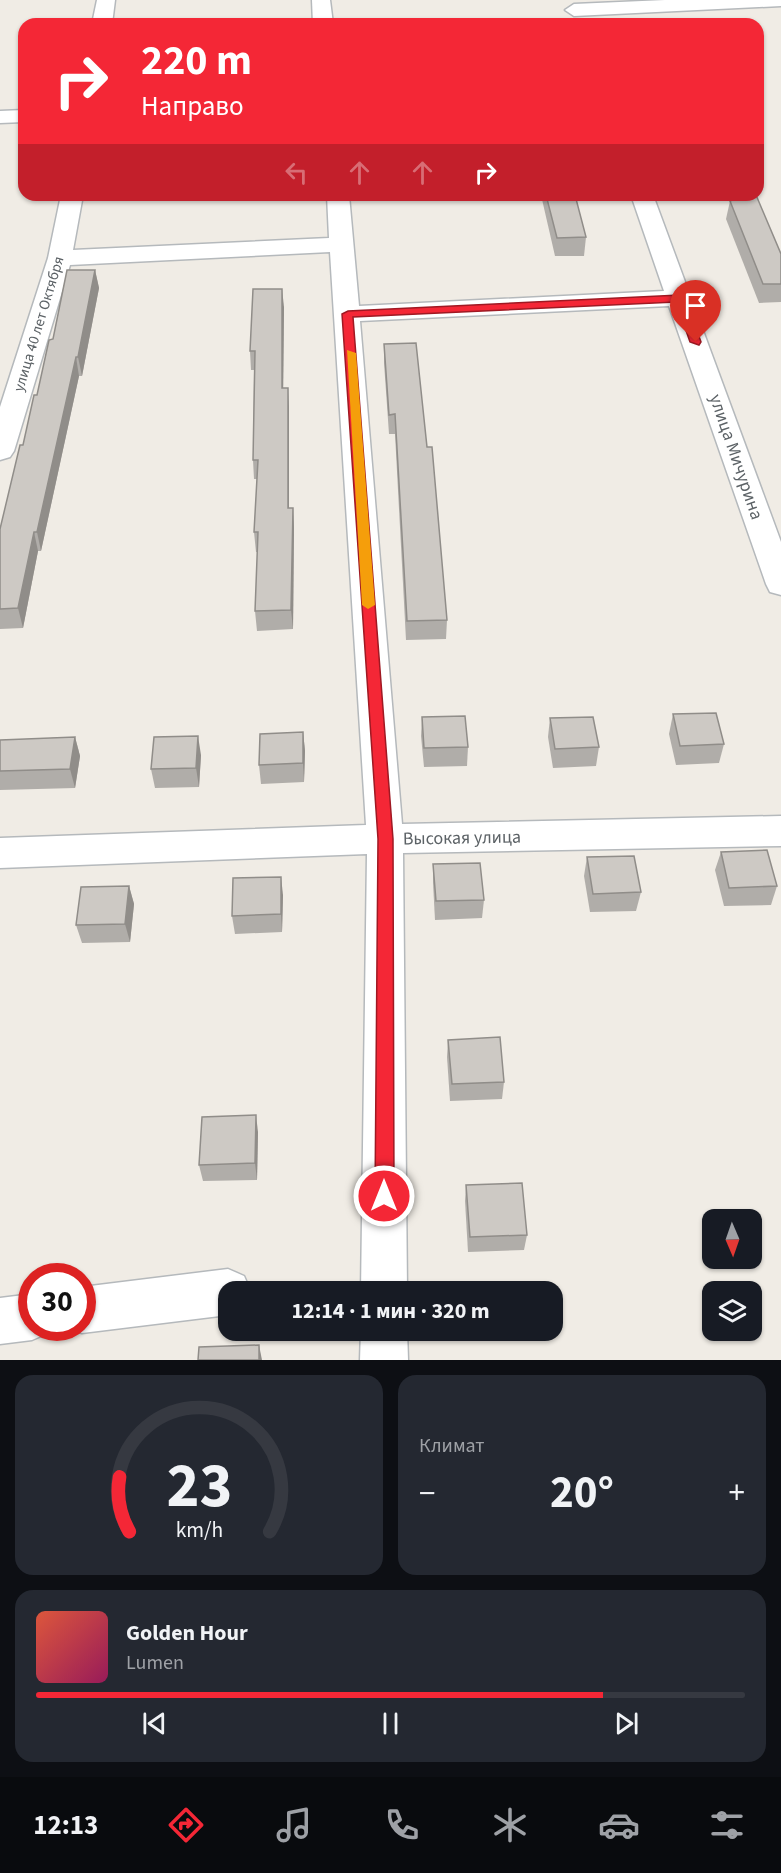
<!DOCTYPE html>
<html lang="ru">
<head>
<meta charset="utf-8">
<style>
	body { margin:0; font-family:"Source Sans 3",sans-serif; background:#242831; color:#f1f3f6; height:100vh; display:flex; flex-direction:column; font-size:22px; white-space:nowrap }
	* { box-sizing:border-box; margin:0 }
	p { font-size:20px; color:#9ea1a6 }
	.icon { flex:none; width:33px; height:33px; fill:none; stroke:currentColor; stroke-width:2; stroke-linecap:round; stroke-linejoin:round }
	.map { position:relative; height:1360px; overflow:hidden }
	.details { display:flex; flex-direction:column; gap:15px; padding:15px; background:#0d0f14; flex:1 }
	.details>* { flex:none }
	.top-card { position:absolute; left:18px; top:18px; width:746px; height:183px; border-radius:18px; box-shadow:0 2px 4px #0004; background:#f42736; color:#fff; overflow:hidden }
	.needle { width:39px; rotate:178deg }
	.fabs { position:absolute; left:702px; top:1209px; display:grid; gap:12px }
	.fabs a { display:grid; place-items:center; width:60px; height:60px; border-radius:12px; background:#171b24; box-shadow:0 2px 4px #0004; font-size:30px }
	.speed { position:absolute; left:18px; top:1263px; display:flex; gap:12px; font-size:30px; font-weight:700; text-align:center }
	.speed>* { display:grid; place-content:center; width:78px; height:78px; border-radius:50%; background:#171b24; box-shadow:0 2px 4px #0004; line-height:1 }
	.speed .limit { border:9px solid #d22; background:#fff; color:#111 }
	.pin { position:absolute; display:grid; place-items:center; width:51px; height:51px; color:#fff; margin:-62px -26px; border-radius:50% 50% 50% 0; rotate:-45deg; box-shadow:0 0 6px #0007 }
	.pin .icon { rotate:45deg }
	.me { position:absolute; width:66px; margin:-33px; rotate:0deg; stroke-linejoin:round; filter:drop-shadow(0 0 4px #0008) }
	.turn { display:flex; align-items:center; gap:21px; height:126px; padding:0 24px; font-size:27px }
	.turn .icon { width:78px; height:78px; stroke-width:2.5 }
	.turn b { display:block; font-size:42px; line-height:51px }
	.lanes { display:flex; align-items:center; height:57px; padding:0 24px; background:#0003; justify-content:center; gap:30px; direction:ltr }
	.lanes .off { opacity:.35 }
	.big { font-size:45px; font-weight:700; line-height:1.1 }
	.details .card { flex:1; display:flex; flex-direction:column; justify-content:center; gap:9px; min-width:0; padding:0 21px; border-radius:18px; background:#242831 }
	.details .dial { align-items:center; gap:0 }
	.dial svg { height:156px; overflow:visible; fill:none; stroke:#363941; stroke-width:7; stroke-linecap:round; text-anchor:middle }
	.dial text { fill:#f1f3f6; stroke:none }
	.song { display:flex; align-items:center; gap:18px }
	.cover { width:72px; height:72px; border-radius:9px; background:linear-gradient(135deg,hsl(10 70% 55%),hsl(330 70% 35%)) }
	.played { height:6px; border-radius:3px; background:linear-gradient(90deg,#f42736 80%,#363941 80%) }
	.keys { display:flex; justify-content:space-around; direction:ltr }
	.heat { display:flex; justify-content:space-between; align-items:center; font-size:33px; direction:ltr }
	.details .tiles { flex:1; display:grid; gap:15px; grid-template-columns:1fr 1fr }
	.card:last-child { grid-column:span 2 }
	.trip { position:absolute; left:218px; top:1281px; width:345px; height:60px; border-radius:18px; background:#171b24; box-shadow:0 2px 4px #0004; font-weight:700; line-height:60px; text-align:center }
	.tabs { display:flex; height:96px; justify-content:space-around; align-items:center; background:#090b0e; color:#9ea1a6 }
	.tabs .icon { width:42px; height:42px }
	.tabs .on { color:#f42736 }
	.tabs b { font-size:27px; color:#f1f3f6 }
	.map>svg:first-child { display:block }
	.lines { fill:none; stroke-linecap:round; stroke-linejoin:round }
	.minor-casing { stroke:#b5b9bc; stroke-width:3 }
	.minor { fill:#fff; fill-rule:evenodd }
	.wall { fill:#b0ada9 }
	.shaded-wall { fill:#908d89 }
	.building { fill:#cdc9c4; stroke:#908d89; stroke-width:1.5 }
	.route { fill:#f42736; stroke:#9f1923; stroke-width:1.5 }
	.slow { fill:#f59e0b }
	.labels { text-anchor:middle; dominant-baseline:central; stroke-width:4.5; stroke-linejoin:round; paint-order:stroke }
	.far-street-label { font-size:15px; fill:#5c6266; stroke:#fff }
	.street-label { font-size:18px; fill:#5c6266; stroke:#fff }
</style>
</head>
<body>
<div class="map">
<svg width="781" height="1360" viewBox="0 0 781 1360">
	<rect width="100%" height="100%" fill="#f0ece5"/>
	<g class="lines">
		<defs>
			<g id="minor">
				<path d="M97 0H115L112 24H92Z"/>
				<path d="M312 0H330L333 24H313Z"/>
				<path d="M665 0H781V6L574 16 565 10 574 4Z"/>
				<path d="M24 110V122L0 123V111Z"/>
				<path d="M61 195H83L73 250 329 238 327 195H349L359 306 664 291 631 195H653L781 542V595L770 592 766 584 669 306 360 321 402 824 781 816V846L403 853 407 1292H361L367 854 0 868V838L366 825 330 252 70 265 14 451 10 457 0 460V407L48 258Z"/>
				<path d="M228 1269 244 1276 251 1292H228V1315L82 1333 68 1328H82V1287Z"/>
				<path d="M32 1294V1328H51L48 1333 32 1340 0 1344V1298Z"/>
				<path d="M361 1330H407L408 1360H360Z"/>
			</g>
		</defs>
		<use href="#minor" class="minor-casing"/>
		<use href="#minor" class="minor"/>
	</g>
	<g class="wall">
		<path d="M541 195H575L586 237 584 256H555Z"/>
		<path d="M730 201 781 254V302L759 303 726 219Z"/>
		<path d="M95 270 99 288 82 376H79L41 551H38L23 628 0 629V529L53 339Z"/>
		<path d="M284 307 283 388 289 407V508H293L294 527 293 629 257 631 255 611 258 552H256L254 532 257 479H254L253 460 254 370H251L250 351Z"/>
		<path d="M384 344 427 447 447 620 446 639 406 640 395 434H389L384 363Z"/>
		<path d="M673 714 724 744 719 763 676 765 669 734Z"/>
		<path d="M422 717 468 747 467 766 424 767 421 736Z"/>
		<path d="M550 718 599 747 596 766 553 768 548 737Z"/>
		<path d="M303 732 305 751 304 782 261 784 259 765Z"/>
		<path d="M75 737 80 756 75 788 0 790V740Z"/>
		<path d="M201 755 199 787 155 788 151 769Z"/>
		<path d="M721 852 777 886 771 905 724 906 715 870Z"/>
		<path d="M587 857 641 892 636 911 590 912 584 876Z"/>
		<path d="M433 864 484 900 482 918 435 920 433 883Z"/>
		<path d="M129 886 134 904 130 942 82 943 76 925Z"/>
		<path d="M283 895 282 932 235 934 232 916Z"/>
		<path d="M448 1040 504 1082 502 1099 450 1101 447 1057Z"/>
		<path d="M258 1132 257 1180 203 1181 199 1165Z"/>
		<path d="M466 1185 527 1235 524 1250 468 1252 465 1201Z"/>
	</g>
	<g class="shaded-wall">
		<path d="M95 270 99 288 82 376 78 357Z"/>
		<path d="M282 289 284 307 283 407 282 388Z"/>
		<path d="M76 357 79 376 41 551 37 532Z"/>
		<path d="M288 388 289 407V527L288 508Z"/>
		<path d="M293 508 294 527 293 629 291 610Z"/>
		<path d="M34 532 38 551 23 628 18 608Z"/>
		<path d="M303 732 305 751 304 782 303 763Z"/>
		<path d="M198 736 201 755 199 787 196 768Z"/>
		<path d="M75 737 80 756 75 788 70 769Z"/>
		<path d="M281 877 283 895 282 932 281 914Z"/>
		<path d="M129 886 134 904 130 942 125 924Z"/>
		<path d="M256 1115 258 1132 257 1180 255 1163Z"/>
		<path d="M259 1345 262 1360H259Z"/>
	</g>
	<g class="building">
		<path d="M546 195H575L586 237 557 238Z"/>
		<path d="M745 195H756L781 254V284H763L730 201Z"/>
		<path d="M67 270H95L78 357H76L37 532H34L18 608 0 609V529L20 445H23L34 395H37L49 340 53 339Z"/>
		<path d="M253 289H282V388H288V508H293L291 610 255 611 258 532H254L258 460H253L255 351H250Z"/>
		<path d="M416 343 427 447H432L447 620 407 621 395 414 389 415 384 344Z"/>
		<path d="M716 713 724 744 680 746 673 714Z"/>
		<path d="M465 716 468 747 424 748 422 717Z"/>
		<path d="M593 717 599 747 555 749 550 718Z"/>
		<path d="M303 732V763L259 765 260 734Z"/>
		<path d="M198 736 196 768 151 769 154 737Z"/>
		<path d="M75 737 70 769 0 771V740Z"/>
		<path d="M767 850 777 886 729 888 721 852Z"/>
		<path d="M634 856 641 892 593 894 587 857Z"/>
		<path d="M480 863 484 900 436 901 433 864Z"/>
		<path d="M281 877V914L232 916 233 878Z"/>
		<path d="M129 886 125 924 76 925 81 887Z"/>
		<path d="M500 1037 504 1082 452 1084 448 1040Z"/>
		<path d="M256 1115 255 1163 199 1165 202 1117Z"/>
		<path d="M522 1183 527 1235 470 1237 466 1185Z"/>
		<path d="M259 1345V1360H198L199 1347Z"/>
	</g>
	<path class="route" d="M680 295 685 298 701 342 699 345 690 342 676 302 353 317 393 839 394 1196 391 1203 384 1205 378 1203 375 1196 378 839 342 314 348 311Z"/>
	<path class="slow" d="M347 350 356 353 375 605 368 609 362 605Z"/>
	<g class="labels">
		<g class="far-street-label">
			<text transform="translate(39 324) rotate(-73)">улица 40 лет Октября</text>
		</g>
		<g class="street-label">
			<text transform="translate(736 457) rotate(71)">улица Мичурина</text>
			<text transform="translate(462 838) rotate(-1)">Высокая улица</text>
		</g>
	</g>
</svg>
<div class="fabs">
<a><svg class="needle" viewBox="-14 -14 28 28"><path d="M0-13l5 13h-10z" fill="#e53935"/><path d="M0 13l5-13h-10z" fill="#9ea1a6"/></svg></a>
<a><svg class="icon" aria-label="layers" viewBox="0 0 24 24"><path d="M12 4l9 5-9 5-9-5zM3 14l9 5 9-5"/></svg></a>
</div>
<div class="speed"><div class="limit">30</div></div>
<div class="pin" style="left:696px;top:342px;background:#d93025"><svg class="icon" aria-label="arrive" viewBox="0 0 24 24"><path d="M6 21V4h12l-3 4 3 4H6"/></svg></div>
<svg class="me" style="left:384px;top:1196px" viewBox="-20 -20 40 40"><circle r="17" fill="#f42736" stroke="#fff" stroke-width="3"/><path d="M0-11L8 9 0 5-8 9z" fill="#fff"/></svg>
<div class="trip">12:14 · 1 мин · 320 m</div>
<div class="top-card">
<div class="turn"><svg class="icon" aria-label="right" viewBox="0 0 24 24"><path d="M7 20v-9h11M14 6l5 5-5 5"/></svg><div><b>220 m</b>Направо</div></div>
<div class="lanes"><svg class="icon off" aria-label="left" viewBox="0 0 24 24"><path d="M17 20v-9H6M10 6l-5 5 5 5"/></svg><svg class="icon off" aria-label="ahead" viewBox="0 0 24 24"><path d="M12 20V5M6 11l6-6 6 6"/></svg><svg class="icon off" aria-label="ahead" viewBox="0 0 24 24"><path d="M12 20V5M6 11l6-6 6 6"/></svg><svg class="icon" aria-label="right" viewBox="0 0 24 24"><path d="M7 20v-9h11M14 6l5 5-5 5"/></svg></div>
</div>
</div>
<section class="details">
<div class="tiles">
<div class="card dial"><svg viewBox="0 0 100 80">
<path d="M14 69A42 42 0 1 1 86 69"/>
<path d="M14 69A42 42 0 0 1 9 41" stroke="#f42736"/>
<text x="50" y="56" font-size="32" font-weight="700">23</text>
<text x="50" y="72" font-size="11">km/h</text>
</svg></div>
<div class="card"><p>Климат</p>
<div class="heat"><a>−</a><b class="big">20°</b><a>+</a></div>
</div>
<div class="card">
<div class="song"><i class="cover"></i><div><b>Golden Hour</b><p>Lumen</p></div></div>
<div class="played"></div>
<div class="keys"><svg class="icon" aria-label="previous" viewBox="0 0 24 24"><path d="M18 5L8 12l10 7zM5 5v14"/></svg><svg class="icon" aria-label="pause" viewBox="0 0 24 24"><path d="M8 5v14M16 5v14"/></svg><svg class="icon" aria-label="next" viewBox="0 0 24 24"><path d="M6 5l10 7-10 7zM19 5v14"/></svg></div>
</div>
</div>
</section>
<nav class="tabs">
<b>12:13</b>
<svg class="icon on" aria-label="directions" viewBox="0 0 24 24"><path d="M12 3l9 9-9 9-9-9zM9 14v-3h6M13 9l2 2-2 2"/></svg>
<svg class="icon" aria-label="music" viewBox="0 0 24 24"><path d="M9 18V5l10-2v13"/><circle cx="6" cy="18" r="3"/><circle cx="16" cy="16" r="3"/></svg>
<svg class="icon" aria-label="phone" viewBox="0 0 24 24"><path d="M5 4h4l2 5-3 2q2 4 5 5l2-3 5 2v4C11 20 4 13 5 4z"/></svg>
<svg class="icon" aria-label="climate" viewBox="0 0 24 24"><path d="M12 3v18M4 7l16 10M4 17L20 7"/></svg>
<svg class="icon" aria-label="car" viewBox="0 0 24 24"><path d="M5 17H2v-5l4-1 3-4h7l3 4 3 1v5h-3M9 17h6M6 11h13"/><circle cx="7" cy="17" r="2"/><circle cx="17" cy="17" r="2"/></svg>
<svg class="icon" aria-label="filters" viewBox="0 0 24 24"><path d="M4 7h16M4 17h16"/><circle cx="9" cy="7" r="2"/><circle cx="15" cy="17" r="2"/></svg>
</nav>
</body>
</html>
